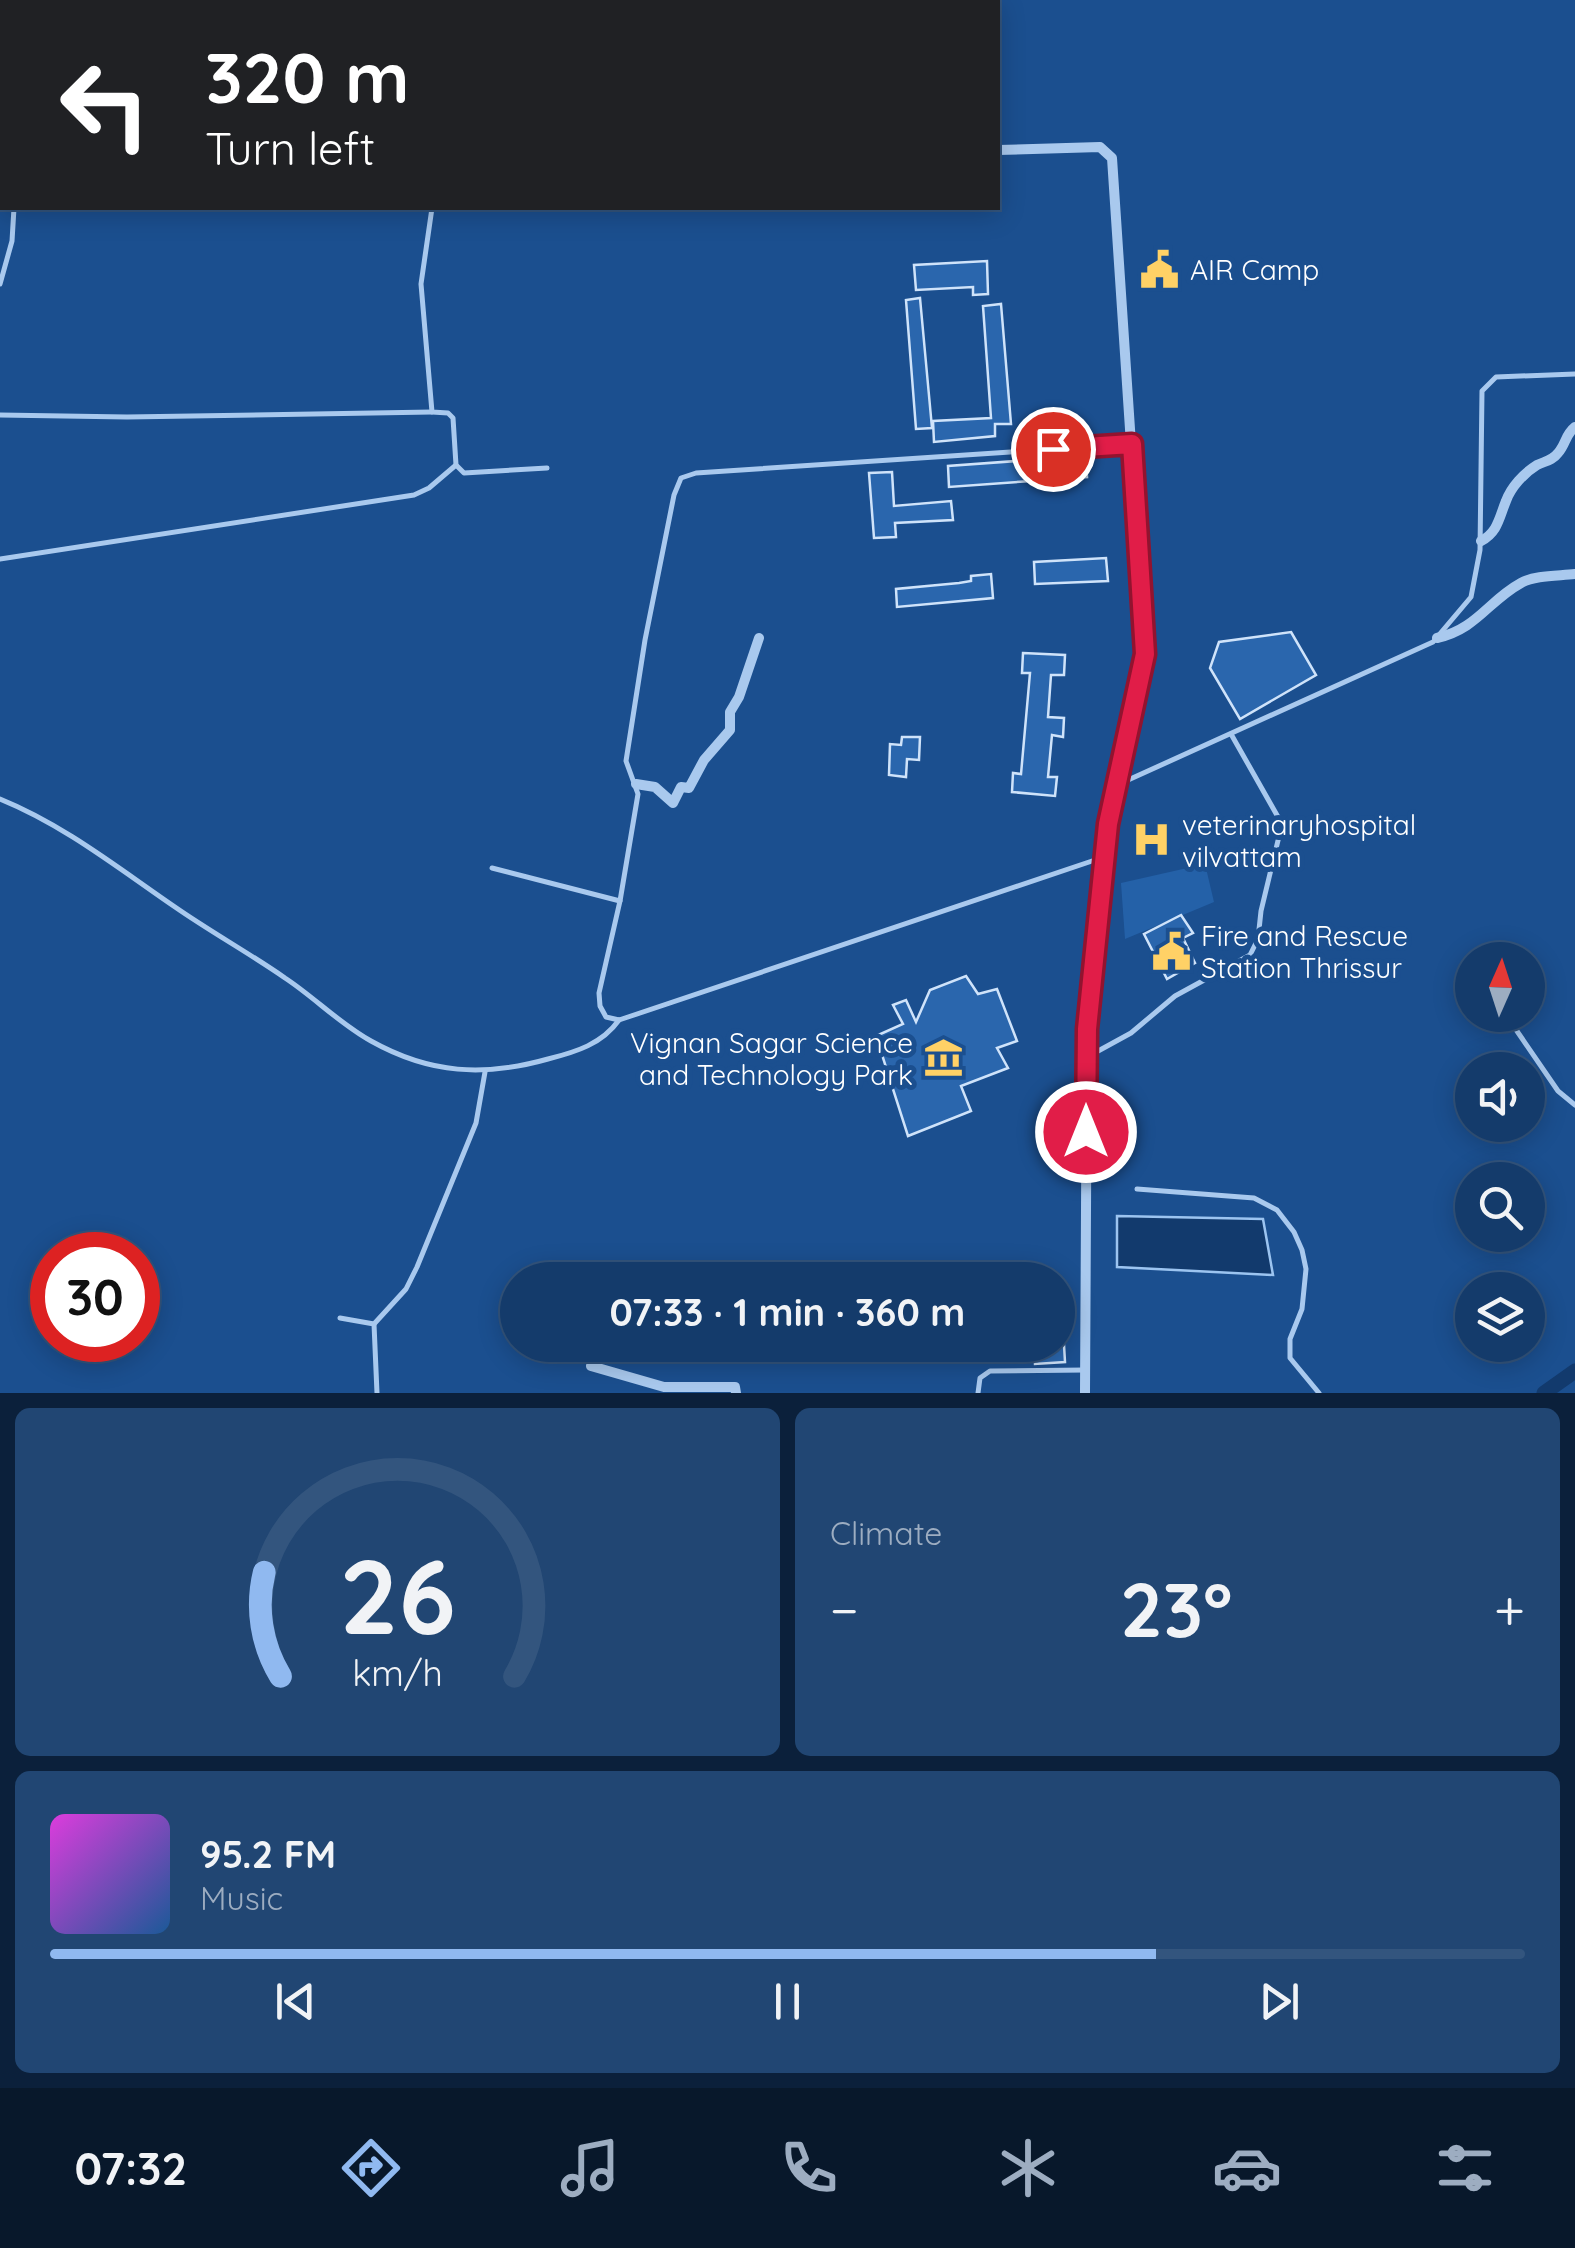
<!DOCTYPE html>
<html lang="en">
<head>
<meta charset="utf-8">
<style>
	body { margin:0; font-family:Quicksand,sans-serif; background:#214673; color:#f1f3f6; height:100vh; display:flex; flex-direction:column; font-size:38px; white-space:nowrap }
	* { box-sizing:border-box; margin:0 }
	p { font-size:32px; color:#9dadc1 }
	.icon { flex:none; width:55px; height:55px; fill:none; stroke:currentColor; stroke-width:2; stroke-linecap:round; stroke-linejoin:round }
	.map { position:relative; height:1393px; overflow:hidden }
	.details { display:flex; flex-direction:column; gap:15px; padding:15px; background:#0b203b; flex:1 }
	.details>* { flex:none }
	.hud { position:absolute; left:0px; top:0px; width:1000px; height:210px; box-shadow:0 5px 25px #0003,0 0 0 2px #33557e; background:#202124; color:#fff; overflow:hidden }
	.needle { width:65px; rotate:3deg }
	.controls { position:absolute; left:1455px; top:942px; display:grid; gap:20px }
	.controls a { display:grid; place-items:center; width:90px; height:90px; border-radius:50%; background:#143b6b; box-shadow:0 5px 25px #0003,0 0 0 2px #33557e; font-size:50px }
	.speed { position:absolute; left:30px; top:1232px; display:flex; gap:20px; font-size:50px; font-weight:700; text-align:center }
	.speed>* { display:grid; place-content:center; width:130px; height:130px; border-radius:50%; background:#143b6b; box-shadow:0 5px 25px #0003,0 0 0 2px #33557e; line-height:1 }
	.speed .limit { border:15px solid #d22; background:#fff; color:#111 }
	.pin { position:absolute; display:grid; place-items:center; width:85px; height:85px; color:#fff; margin:-42px; border:5px solid #fff; border-radius:50%; box-shadow:0 2px 10px #0007 }
	.me { position:absolute; width:110px; margin:-55px; rotate:0deg; stroke-linejoin:round; filter:drop-shadow(0 0 8px #0008) }
	.turn { display:flex; align-items:center; gap:35px; height:210px; padding:0 40px; font-size:45px }
	.turn .icon { width:130px; height:130px; stroke-width:2.5 }
	.turn b { display:block; font-size:70px; line-height:85px }
	.big { font-size:75px; font-weight:700; line-height:1.1 }
	.details .widget { flex:1; display:flex; flex-direction:column; justify-content:center; gap:15px; min-width:0; padding:0 35px; border-radius:15px; background:#214673 }
	.details .dial { align-items:center; gap:0 }
	.dial svg { height:260px; overflow:visible; fill:none; stroke:#33557e; stroke-width:7; stroke-linecap:round; text-anchor:middle }
	.dial text { fill:#f1f3f6; stroke:none }
	.song { display:flex; align-items:center; gap:30px }
	.cover { width:120px; height:120px; border-radius:15px; background:linear-gradient(135deg,hsl(300 70% 55%),hsl(210 70% 35%)) }
	.played { height:10px; border-radius:5px; background:linear-gradient(90deg,#90b9f0 75%,#33557e 75%) }
	.keys { display:flex; justify-content:space-around; direction:ltr }
	.heat { display:flex; justify-content:space-between; align-items:center; font-size:55px; direction:ltr }
	.details .tiles { flex:1; display:grid; gap:15px; grid-template-columns:1fr 1fr }
	.widget:last-child { grid-column:span 2 }
	.trip { position:absolute; left:500px; top:1262px; width:575px; height:100px; border-radius:50px; background:#143b6b; box-shadow:0 5px 25px #0003,0 0 0 2px #33557e; font-weight:700; line-height:100px; text-align:center }
	.tabs { display:flex; height:160px; justify-content:space-around; align-items:center; background:#08182b; color:#9dadc1 }
	.tabs .icon { width:70px; height:70px }
	.tabs .selected { color:#90b9f0 }
	.tabs b { font-size:45px; color:#f1f3f6 }
	.map>svg:first-child { display:block }
	.green { fill:#2461a8 }
	.water { fill:#123a6d; stroke:#9cc4f0; stroke-width:2.5 }
	.lines { fill:none; stroke-linecap:round; stroke-linejoin:round }
	.canal { stroke:#123a6d; stroke-width:15 }
	.building { fill:#2a66ad; stroke:#cfe3fa; stroke-width:2.5 }
	.lane { stroke:#a9c9ee; stroke-width:5 }
	.street { stroke:#a9c9ee; stroke-width:10 }
	.route-casing { stroke:#92132f; stroke-width:25 }
	.route { stroke:#e11d48; stroke-width:18 }
	.labels { text-anchor:middle; dominant-baseline:central; stroke-width:10; stroke-linejoin:round; paint-order:stroke }
	.poi-label { font-size:28px; fill:#fff; stroke:#1b4f8f; text-anchor:start }
</style>
</head>
<body>
<div class="map">
<svg width="1575" height="1393" viewBox="0 0 1575 1393">
	<rect width="100%" height="100%" fill="#1b4f8f"/>
	<path class="green" d="M1205 864 1214 902 1125 939 1121 883Z"/>
	<path class="water" d="M1117 1216 1263 1219 1273 1275 1117 1267Z"/>
	<g class="lines">
		<path class="canal" d="M1544 1393 1575 1371"/>
	</g>
	<g class="building">
		<path d="M987 261 988 294 973 295V287L916 290 914 265Z"/>
		<path d="M920 298 932 428 916 429 906 300Z"/>
		<path d="M1001 304 1011 424H995V436L934 442 933 421 991 418 983 306Z"/>
		<path d="M1086 457 1087 477 1059 479 1058 458Z"/>
		<path d="M1030 460 1031 481 949 487 948 466Z"/>
		<path d="M892 472 894 506 951 501 953 520 895 523 896 537 874 538 869 473Z"/>
		<path d="M1106 558 1108 581 1035 584 1034 562Z"/>
		<path d="M991 574 993 598 897 607 896 589 959 583 971 581V576Z"/>
		<path d="M1291 632 1316 675 1240 719 1210 668 1219 642Z"/>
		<path d="M1023 653 1065 655 1064 675H1051L1048 717 1064 718 1063 737 1052 735 1048 777H1057L1055 796 1012 792 1013 773 1021 774 1030 673H1022Z"/>
		<path d="M902 737H920L919 760 907 759 906 777 889 775 890 744 901 745Z"/>
		<path d="M1181 915 1193 933 1183 938 1195 963 1167 979 1144 934Z"/>
		<path d="M966 976 978 994 997 989 1017 1041 997 1048 1008 1068 961 1086 971 1111 908 1136 876 1036 903 1024 893 1005 906 1000 916 1022 930 990Z"/>
		<path d="M1034 1345H1064L1065 1362 1035 1364Z"/>
	</g>
	<g class="lines">
		<g class="lane">
			<path d="M862 0 863 2"/>
			<path d="M170 2 173 0"/>
			<path d="M466 2 467 0"/>
			<path d="M0 42 2 49"/>
			<path d="M432 208 421 284 432 412 448 413 453 418 456 465 464 473 547 468"/>
			<path d="M0 284 12 241 14 208"/>
			<path d="M0 415 127 417 432 412"/>
			<path d="M0 559 414 495 429 488 456 465"/>
			<path d="M1117 785 1433 642 1471 597 1480 550 1482 391 1496 377 1575 374"/>
			<path d="M0 799C64 825 118 868 175 907 211 932 249 953 285 978 314 997 340 1024 371 1041 430 1074 484 1077 548 1059 576 1052 602 1044 619 1020"/>
			<path d="M1101 858 619 1020 606 1017 600 1006 599 993 620 901 638 794 626 761 645 640 674 495 681 478 696 473 1132 444"/>
			<path d="M492 868 620 901"/>
			<path d="M1470 963 1472 966"/>
			<path d="M1506 1015 1558 1091 1575 1105"/>
			<path d="M1089 1056 1131 1033 1175 996 1250 955 1258 939 1261 911 1282 824 1231 734"/>
			<path d="M1137 1189 1254 1198 1277 1210 1294 1232 1302 1250 1306 1269 1302 1309 1290 1339V1358L1319 1393"/>
			<path d="M340 1318 374 1324 377 1393"/>
			<path d="M374 1324 406 1289 417 1267 476 1123 485 1072"/>
			<path d="M978 1393 980 1378 990 1371 1085 1370"/>
		</g>
		<g class="street">
			<path d="M783 2 784 0"/>
			<path d="M998 150 1100 147 1112 158 1145 655 1108 824 1087 1029 1085 1393"/>
			<path d="M1481 541C1498 532 1499 518 1506 501 1511 487 1524 473 1537 465 1545 461 1552 461 1558 453 1566 444 1565 435 1575 427"/>
			<path d="M1437 638C1477 629 1488 601 1521 583 1535 575 1559 576 1575 574"/>
			<path d="M636 784 655 787 673 803 681 787 689 788 704 760 730 730V712L739 697 759 638"/>
			<path d="M591 1366 664 1387H735L736 1393"/>
		</g>
	</g>
	<g class="lines">
		<defs>
			<path id="route" d="M1053 449 1132 444 1145 654 1108 824 1087 1029 1086 1132"/>
		</defs>
		<use href="#route" class="route-casing"/>
		<use href="#route" class="route"/>
	</g>
	<defs>
		<symbol id="civic-bare" viewBox="-9 -9 18 18"><path d="M-.6-6.5H3V-4.5H.6V-3L4-1V1h2V6H-6V1h2V-1L-.6-3ZM-1.2 2.5V6h2.4V2.5Z" fill="#ffd166" stroke="#1b4f8f" stroke-width="2.5" paint-order="stroke"/></symbol>
		<symbol id="hospital-bare" viewBox="-9 -9 18 18"><path d="M-5-5h3v3.5h4V-5h3V5h-3V1.5h-4V5h-3Z" fill="#ffd166" stroke="#1b4f8f" stroke-width="2.5" paint-order="stroke"/></symbol>
		<symbol id="museum-bare" viewBox="-9 -9 18 18"><path d="M0-6L6-3V-2H-6V-3ZM-5-1h2V3h-2ZM-1-1h2V3h-2ZM3-1h2V3H3ZM-6 4H6V6H-6Z" fill="#ffd166" stroke="#1b4f8f" stroke-width="2.5" paint-order="stroke"/></symbol>
	</defs>
	<g fill-rule="evenodd">
		<use href="#civic-bare" x="1132" y="242" width="55" height="55"/>
		<use href="#hospital-bare" x="1124" y="812" width="55" height="55"/>
		<use href="#civic-bare" x="1144" y="924" width="55" height="55"/>
		<use href="#museum-bare" x="916" y="1030" width="55" height="55"/>
	</g>
	<g class="labels">
		<g class="poi-label">
			<text x="1190" y="269">AIR Camp</text>
			<text x="1182" y="824">veterinaryhospital<tspan x="1182" dy="32">vilvattam</tspan></text>
			<text x="1201" y="935">Fire and Rescue<tspan x="1201" dy="32">Station Thrissur</tspan></text>
			<text x="913" y="1042" text-anchor="end">Vignan Sagar Science<tspan x="913" dy="32">and Technology Park</tspan></text>
		</g>
	</g>
</svg>
<div class="controls">
<a><svg class="needle" viewBox="-14 -14 28 28"><path d="M0-13l5 13h-10z" fill="#e53935"/><path d="M0 13l5-13h-10z" fill="#9dadc1"/></svg></a>
<a><svg class="icon" aria-label="sound" viewBox="0 0 24 24"><path d="M4 9h4l5-4v14l-5-4H4zM17 9q2 3 0 6"/></svg></a>
<a><svg class="icon" aria-label="search" viewBox="0 0 24 24"><circle cx="10" cy="10" r="6"/><path d="M15 15l6 6"/></svg></a>
<a><svg class="icon" aria-label="layers" viewBox="0 0 24 24"><path d="M12 4l9 5-9 5-9-5zM3 14l9 5 9-5"/></svg></a>
</div>
<div class="speed"><div class="limit">30</div></div>
<div class="pin" style="left:1053px;top:449px;background:#d93025"><svg class="icon" aria-label="arrive" viewBox="0 0 24 24"><path d="M6 21V4h12l-3 4 3 4H6"/></svg></div>
<svg class="me" style="left:1086px;top:1132px" viewBox="-20 -20 40 40"><circle r="17" fill="#e11d48" stroke="#fff" stroke-width="3"/><path d="M0-11L8 9 0 5-8 9z" fill="#fff"/></svg>
<div class="trip">07:33 · 1 min · 360 m</div>
<div class="hud">
<div class="turn"><svg class="icon" aria-label="left" viewBox="0 0 24 24"><path d="M17 20v-9H6M10 6l-5 5 5 5"/></svg><div><b>320 m</b>Turn left</div></div>
</div>
</div>
<section class="details">
<div class="tiles">
<div class="widget dial"><svg viewBox="0 0 100 80">
<path d="M14 69A42 42 0 1 1 86 69"/>
<path d="M14 69A42 42 0 0 1 9 37" stroke="#90b9f0"/>
<text x="50" y="56" font-size="32" font-weight="700">26</text>
<text x="50" y="72" font-size="11">km/h</text>
</svg></div>
<div class="widget"><p>Climate</p>
<div class="heat"><a>−</a><b class="big">23°</b><a>+</a></div>
</div>
<div class="widget">
<div class="song"><i class="cover"></i><div><b>95.2 FM</b><p>Music</p></div></div>
<div class="played"></div>
<div class="keys"><svg class="icon" aria-label="previous" viewBox="0 0 24 24"><path d="M18 5L8 12l10 7zM5 5v14"/></svg><svg class="icon" aria-label="pause" viewBox="0 0 24 24"><path d="M8 5v14M16 5v14"/></svg><svg class="icon" aria-label="next" viewBox="0 0 24 24"><path d="M6 5l10 7-10 7zM19 5v14"/></svg></div>
</div>
</div>
</section>
<nav class="tabs">
<b>07:32</b>
<svg class="icon selected" aria-label="directions" viewBox="0 0 24 24"><path d="M12 3l9 9-9 9-9-9zM9 14v-3h6M13 9l2 2-2 2"/></svg>
<svg class="icon" aria-label="music" viewBox="0 0 24 24"><path d="M9 18V5l10-2v13"/><circle cx="6" cy="18" r="3"/><circle cx="16" cy="16" r="3"/></svg>
<svg class="icon" aria-label="phone" viewBox="0 0 24 24"><path d="M5 4h4l2 5-3 2q2 4 5 5l2-3 5 2v4C11 20 4 13 5 4z"/></svg>
<svg class="icon" aria-label="climate" viewBox="0 0 24 24"><path d="M12 3v18M4 7l16 10M4 17L20 7"/></svg>
<svg class="icon" aria-label="car" viewBox="0 0 24 24"><path d="M5 17H2v-5l4-1 3-4h7l3 4 3 1v5h-3M9 17h6M6 11h13"/><circle cx="7" cy="17" r="2"/><circle cx="17" cy="17" r="2"/></svg>
<svg class="icon" aria-label="filters" viewBox="0 0 24 24"><path d="M4 7h16M4 17h16"/><circle cx="9" cy="7" r="2"/><circle cx="15" cy="17" r="2"/></svg>
</nav>
</body>
</html>
